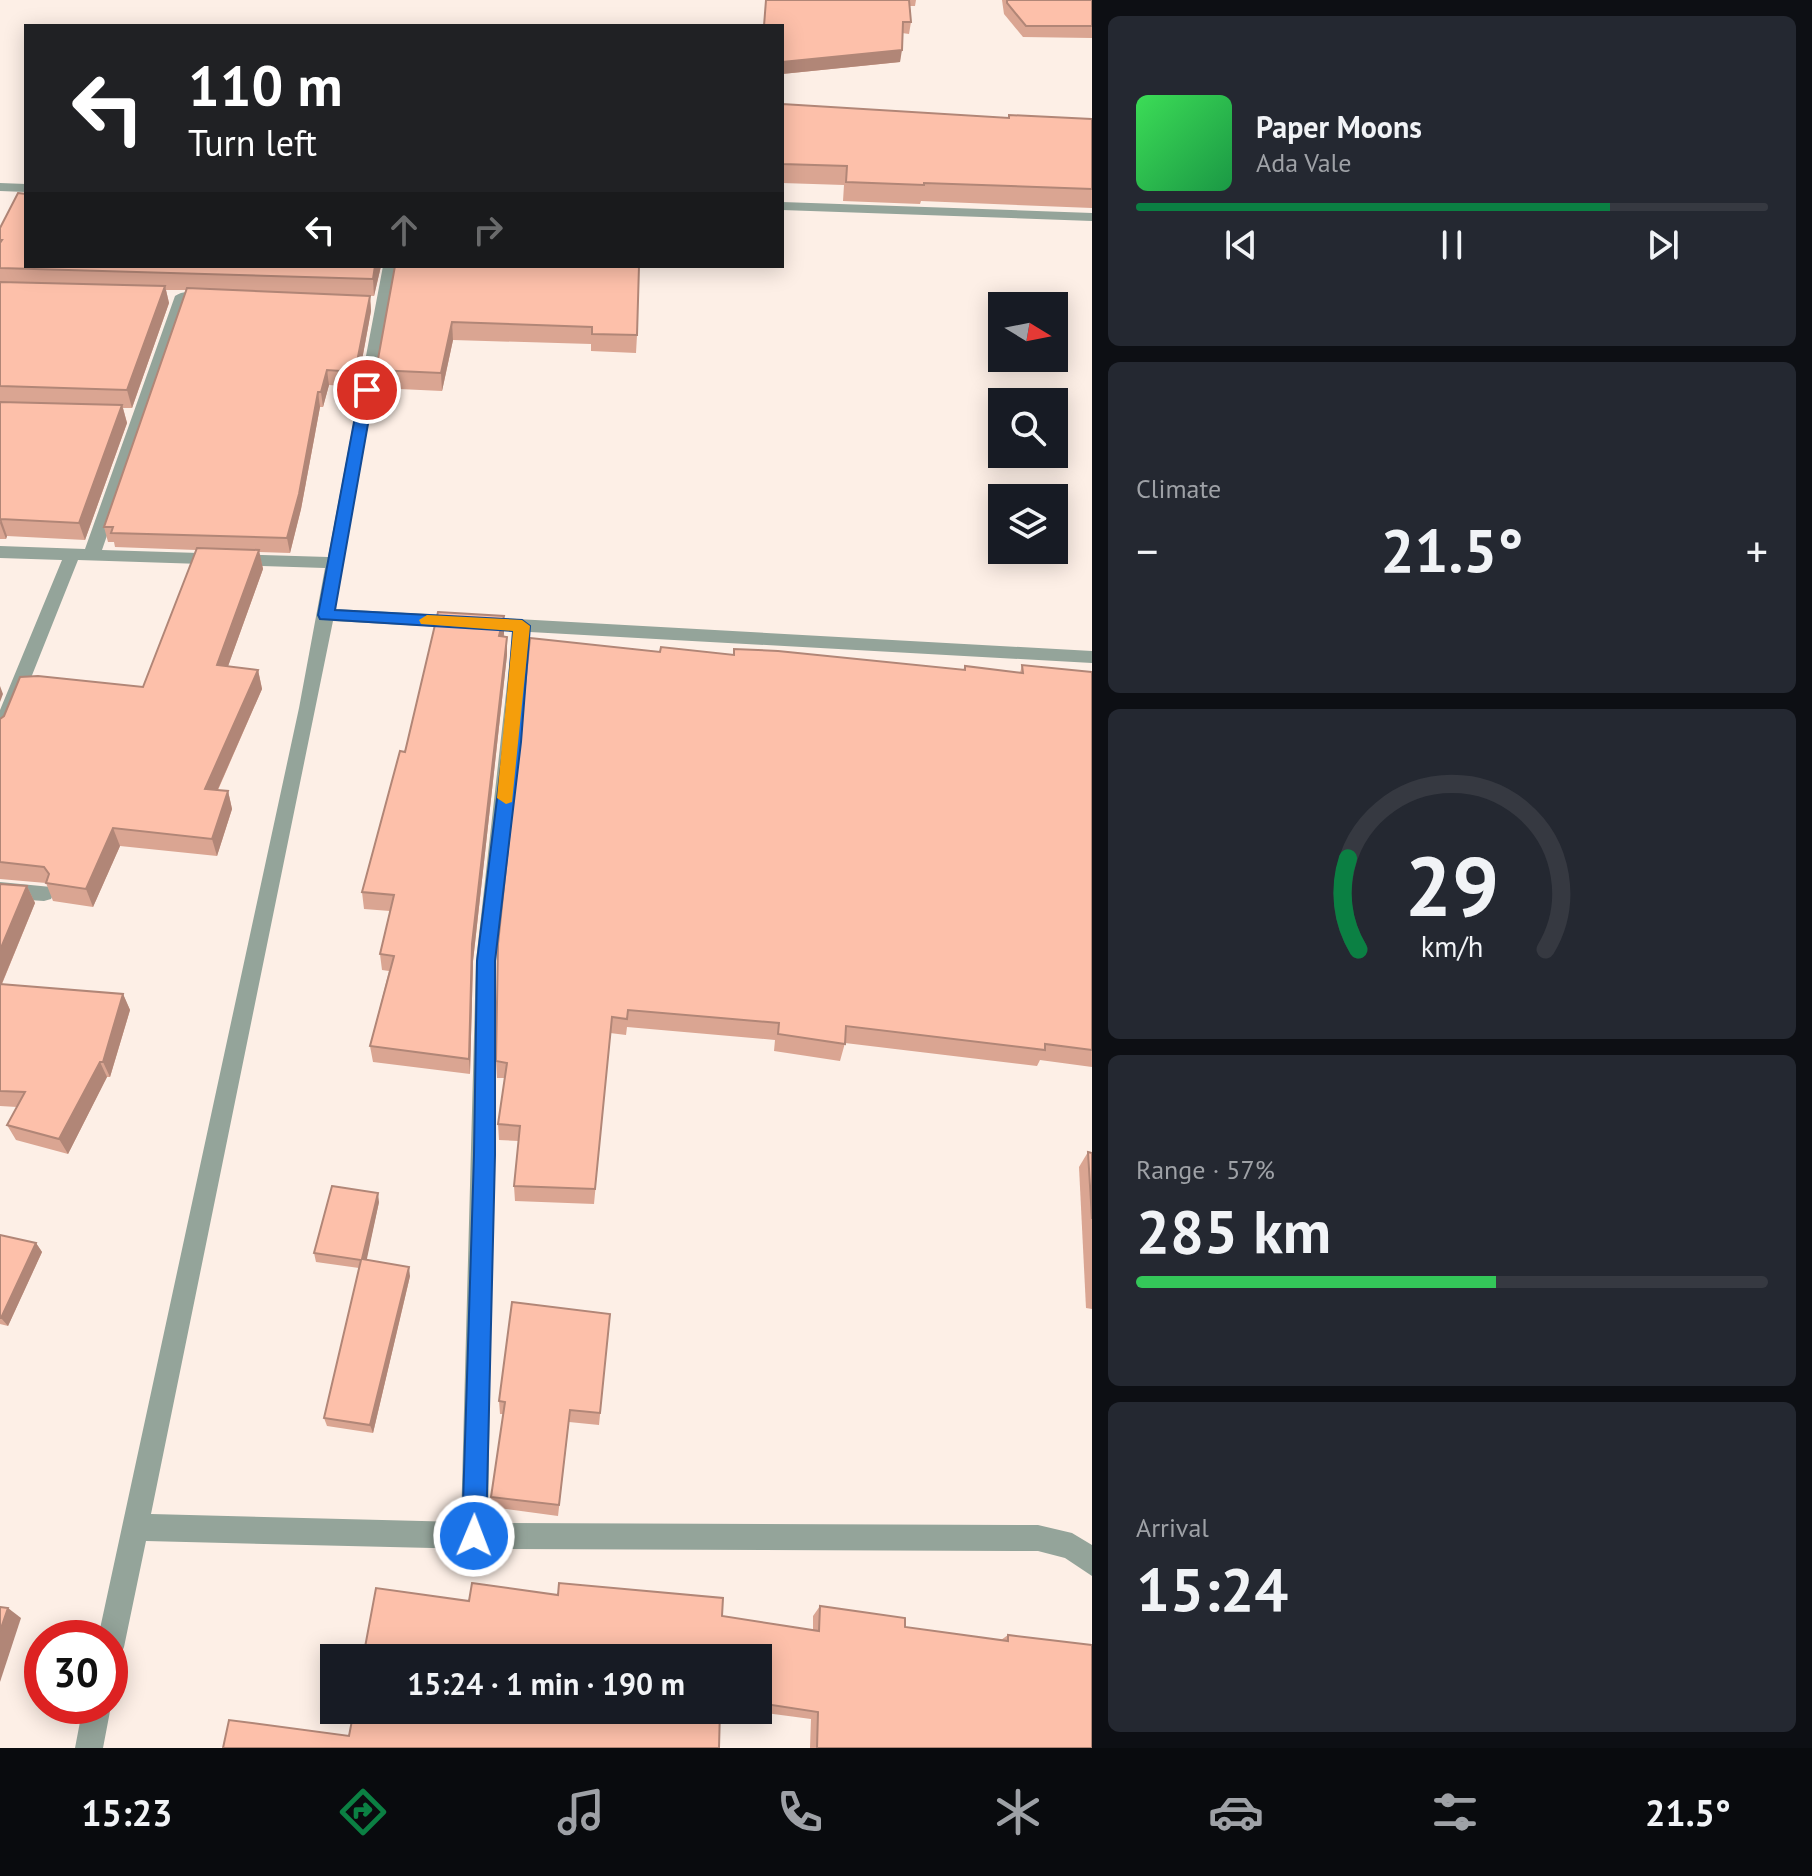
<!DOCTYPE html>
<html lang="en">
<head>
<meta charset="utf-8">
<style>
	body { margin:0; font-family:"PT Sans",sans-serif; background:#242831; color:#f1f3f6; height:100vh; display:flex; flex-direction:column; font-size:30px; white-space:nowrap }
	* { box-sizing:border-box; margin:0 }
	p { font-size:26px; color:#9ea1a6 }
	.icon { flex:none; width:44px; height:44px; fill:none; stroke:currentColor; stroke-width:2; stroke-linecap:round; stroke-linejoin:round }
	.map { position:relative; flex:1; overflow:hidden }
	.panel { display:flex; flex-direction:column; gap:16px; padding:16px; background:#0d0f14; width:720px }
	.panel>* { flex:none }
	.banner { position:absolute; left:24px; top:24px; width:760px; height:244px; border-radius:0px; box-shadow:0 4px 20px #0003; background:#202124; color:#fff; overflow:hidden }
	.needle { width:52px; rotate:100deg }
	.buttons { position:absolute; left:988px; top:292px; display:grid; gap:16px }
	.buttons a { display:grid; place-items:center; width:80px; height:80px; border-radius:0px; background:#171b24; box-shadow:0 4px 20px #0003; font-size:40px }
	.speed { position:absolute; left:24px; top:1620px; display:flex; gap:16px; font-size:40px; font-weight:700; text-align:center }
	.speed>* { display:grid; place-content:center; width:104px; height:104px; border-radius:50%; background:#171b24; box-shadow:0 4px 20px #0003; line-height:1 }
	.speed .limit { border:12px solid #d22; background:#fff; color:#111 }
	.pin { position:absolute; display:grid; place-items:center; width:68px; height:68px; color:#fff; margin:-34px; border:4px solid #fff; border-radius:50%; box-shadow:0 2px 8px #0007 }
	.me { position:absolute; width:88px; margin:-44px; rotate:1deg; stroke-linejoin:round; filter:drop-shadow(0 0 6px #0008) }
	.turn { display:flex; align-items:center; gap:28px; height:168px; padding:0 32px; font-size:36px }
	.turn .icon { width:104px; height:104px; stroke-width:2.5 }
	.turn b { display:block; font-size:56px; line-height:68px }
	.lanes { display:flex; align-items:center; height:76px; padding:0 32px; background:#0003; justify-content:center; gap:40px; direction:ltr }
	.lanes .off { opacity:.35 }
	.big { font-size:60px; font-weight:700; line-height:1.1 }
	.panel .widget { flex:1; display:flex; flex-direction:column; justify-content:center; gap:12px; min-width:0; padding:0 28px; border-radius:12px; background:#242831 }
	.panel .dial { align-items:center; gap:0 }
	.dial svg { height:208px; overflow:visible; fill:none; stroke:#363941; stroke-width:7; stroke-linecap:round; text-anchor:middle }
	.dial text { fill:#f1f3f6; stroke:none }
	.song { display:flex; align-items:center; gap:24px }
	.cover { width:96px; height:96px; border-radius:12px; background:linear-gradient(135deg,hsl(130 70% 55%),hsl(140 70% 35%)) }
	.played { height:8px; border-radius:4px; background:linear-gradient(90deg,#0b8043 75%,#363941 75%) }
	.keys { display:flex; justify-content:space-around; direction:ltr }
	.heat { display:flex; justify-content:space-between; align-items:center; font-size:44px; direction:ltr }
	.charge { height:12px; border-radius:6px; background:linear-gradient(90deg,#34c759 57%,#363941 0) }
	.trip { position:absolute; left:320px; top:1644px; width:452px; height:80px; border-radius:0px; background:#171b24; box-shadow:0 4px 20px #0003; font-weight:700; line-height:80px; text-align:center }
	.menu { display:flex; height:128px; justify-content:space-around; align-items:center; background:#090b0e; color:#9ea1a6 }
	.menu .icon { width:56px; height:56px }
	.menu .active { color:#0b8043 }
	.menu b { font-size:36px; color:#f1f3f6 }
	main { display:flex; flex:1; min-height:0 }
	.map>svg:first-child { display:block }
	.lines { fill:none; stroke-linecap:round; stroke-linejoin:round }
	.minor { fill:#94a49a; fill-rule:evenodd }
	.wall { fill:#daa592 }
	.shaded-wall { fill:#b18677 }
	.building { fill:#fdc0aa; stroke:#b18677; stroke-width:2 }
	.route { fill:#1a73e8; stroke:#114b97; stroke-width:2 }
	.slow { fill:#f59e0b }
</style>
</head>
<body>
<main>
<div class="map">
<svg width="1092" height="1748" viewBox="0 0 1092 1748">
	<rect width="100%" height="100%" fill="#fdefe6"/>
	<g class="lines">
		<g class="minor">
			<path d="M0 183 26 184V192L0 191Z"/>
			<path d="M782 202 1092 213V221L782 210Z"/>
			<path d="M383 266H397L335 609 1092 651V663L530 632 496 961 488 1523 1038 1525 1072 1533 1092 1545V1576L1065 1558 1038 1551 474 1549 146 1541 124 1647 120 1657 110 1661V1638H98L299 708 325 568 78 560 9 733 0 740V710L62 560 0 558V546L85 549 175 296C184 289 209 290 218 297L211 301 188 300 102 550 328 557ZM333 621 513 631 476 961 461 1522 151 1514Z"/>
			<path d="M0 882 51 887 54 893 51 899 44 901 0 898Z"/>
			<path d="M110 1703 111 1706 103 1748H75L83 1706H110Z"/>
		</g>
	</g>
	<g class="wall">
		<path d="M766 0H916L915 6H910L911 22 909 34 902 33 900 62 782 74V26Z"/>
		<path d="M1002 0H1092V38L1023 37 1004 14Z"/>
		<path d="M782 104 1008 118 1009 115 1092 119V208L921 201 920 204 843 201 844 185 782 183Z"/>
		<path d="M0 228 26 266H381L374 296 352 295 370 296 371 311 357 387 329 385 323 407H320L301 509 290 553 259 552 263 569 228 666 258 670 262 689 218 790 228 791 232 809 217 856 120 846 93 907 53 901 46 883 0 879V719L143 687 196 550 115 547 114 542H108L104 527 186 290H166L169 303 132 408H123L127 423 85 540 7 536 6 539H0Z"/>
		<path d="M395 266 637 335 636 353 591 351V344L453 340 442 391 378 388 376 370Z"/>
		<path d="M504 634 507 655 473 961 470 1074 373 1062 370 1046 389 971 382 970 380 954 390 911 364 909 362 892 405 752Z"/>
		<path d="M660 652 963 670 965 666 1020 673 1022 665 1092 672V1067L1040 1060 1037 1066 845 1043 840 1061 774 1051 775 1040 627 1027 626 1035 610 1033 594 1204 515 1201 514 1186 519 1141 499 1140 498 1124 505 1078H497L496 1061Z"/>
		<path d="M0 884 27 886 35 903 2 984 123 994 130 1010 110 1077H107L68 1154 16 1140 7 1125 17 1107 0 1106Z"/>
		<path d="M1088 1152 1092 1153V1309L1086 1308 1079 1167Z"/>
		<path d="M379 1202 366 1260 410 1276 373 1433 327 1426 324 1418 359 1268 316 1262 314 1253Z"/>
		<path d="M0 1235 36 1243 42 1252 8 1326 0 1324Z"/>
		<path d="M610 1314 599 1425 569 1422 558 1516 492 1507 491 1497 503 1414H500L499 1401Z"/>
		<path d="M469 1601 722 1616 813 1630V1616L820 1606 905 1627 1001 1640 1008 1635 1092 1748H810L811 1719 744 1710H758V1658Z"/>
	</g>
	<g class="shaded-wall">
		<path d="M902 50 900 62 782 74V62Z"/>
		<path d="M375 266H381L374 296 373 279Z"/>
		<path d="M165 286 169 303 132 408 127 390Z"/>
		<path d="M370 296 371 311 357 387 355 372Z"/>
		<path d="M452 322 453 340 442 391 441 373Z"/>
		<path d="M327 370 329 385 323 407 321 392Z"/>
		<path d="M318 392 320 407 301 509 290 553 287 538Z"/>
		<path d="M122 405 127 423 85 540 79 523Z"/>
		<path d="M1 519 7 536 6 539 0 523Z"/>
		<path d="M259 550 263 569 222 683 217 665Z"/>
		<path d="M504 616V634L500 654 499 636Z"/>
		<path d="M507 637V655L473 961 470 1074 469 1059 472 944Z"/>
		<path d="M258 670 262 689 210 807 205 789Z"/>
		<path d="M0 686 3 694 0 702Z"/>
		<path d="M228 791 232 809 217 856 212 839Z"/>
		<path d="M113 828 120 846 93 907 86 889Z"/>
		<path d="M27 886 35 903 0 988V950Z"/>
		<path d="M123 994 130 1010 110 1077 103 1062Z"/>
		<path d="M100 1062 107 1077 68 1154 59 1139Z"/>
		<path d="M378 1193 379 1202 365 1268 362 1259Z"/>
		<path d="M36 1243 42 1252 8 1326 1 1318Z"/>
		<path d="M409 1267 410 1276 373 1433 370 1425Z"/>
		<path d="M8 1608 21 1618 0 1682V1631Z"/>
	</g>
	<g class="building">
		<path d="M766 0H909L911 22H903L902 50 782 62V26H764Z"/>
		<path d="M1007 0H1092V26H1026L1007 3Z"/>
		<path d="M782 104 1009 118V115L1092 119V189L924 183V185L846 182 847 166 782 164Z"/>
		<path d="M18 193 26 194V266H375L373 279 0 268V243L2 240H0V228Z"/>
		<path d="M395 266H639L637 335 592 334V327L452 322 441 373 376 370Z"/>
		<path d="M0 282 165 286 127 390 0 386Z"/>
		<path d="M187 288 370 296 355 372 327 370 321 392H318L299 494 287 538 111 533 113 527H104Z"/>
		<path d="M0 402 122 405 79 523 1 519 0 521Z"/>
		<path d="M197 548 259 550 217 665 258 670 205 789 228 791 212 839 113 828 86 889 46 883 49 874 44 867 0 862V719L4 716 20 677 38 676 143 687Z"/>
		<path d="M438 612 504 616 499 636 507 637 472 944 469 1059 370 1046 394 956 380 954 394 895 362 892 400 751 405 752Z"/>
		<path d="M530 638 660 652 661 647 734 655V649L778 651 965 670V666L1023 673 1022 665 1092 672V1050L1045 1044V1050L846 1026 845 1044 778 1034 779 1023 628 1010 627 1019 612 1017 595 1189 514 1186 520 1126 498 1124 507 1063 496 1061 498 944Z"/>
		<path d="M0 884 27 886 0 950Z"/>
		<path d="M0 984 123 994 103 1062H100L59 1139 7 1125 25 1092 0 1091Z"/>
		<path d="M1088 1152 1092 1153V1219Z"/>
		<path d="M332 1186 378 1193 362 1259 409 1267 370 1425 324 1418 361 1260 314 1253Z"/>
		<path d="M0 1235 36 1243 1 1318H0Z"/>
		<path d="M512 1302 610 1314 600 1413 570 1410 559 1505 491 1497 505 1402 499 1401Z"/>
		<path d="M472 1583 558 1595 559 1583 723 1598 722 1616 819 1631 820 1606 905 1618V1627L1008 1641V1635L1092 1645V1748H817L818 1712 758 1703V1658H363L376 1588 469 1601Z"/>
		<path d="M0 1607 8 1608 0 1631Z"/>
		<path d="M354 1710H720L719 1748H223L229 1720 349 1736Z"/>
	</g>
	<path class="route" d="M367 386 374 390 335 610 522 620 530 626 521 742 495 961V1155L486 1536 483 1545 474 1548 465 1545 462 1536 474 1155 477 961 504 742 513 631 320 619 318 615 360 390Z"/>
	<path class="slow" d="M427 615 522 620 530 626 512 802 506 804 497 798 513 631 421 624 419 620Z"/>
</svg>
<div class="buttons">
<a><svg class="needle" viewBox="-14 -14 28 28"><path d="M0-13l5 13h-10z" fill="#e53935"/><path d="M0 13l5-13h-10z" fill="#9ea1a6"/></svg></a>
<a><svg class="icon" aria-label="search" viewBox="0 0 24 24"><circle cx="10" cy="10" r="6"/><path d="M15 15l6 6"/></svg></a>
<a><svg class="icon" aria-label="layers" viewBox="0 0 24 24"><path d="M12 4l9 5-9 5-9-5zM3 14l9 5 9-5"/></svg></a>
</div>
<div class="speed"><div class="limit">30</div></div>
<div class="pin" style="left:367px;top:390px;background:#d93025"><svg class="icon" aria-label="arrive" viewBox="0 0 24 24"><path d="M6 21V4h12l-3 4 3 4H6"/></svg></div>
<svg class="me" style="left:474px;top:1536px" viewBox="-20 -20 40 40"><circle r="17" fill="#1a73e8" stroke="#fff" stroke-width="3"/><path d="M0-11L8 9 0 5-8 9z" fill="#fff"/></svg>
<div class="trip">15:24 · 1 min · 190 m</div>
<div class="banner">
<div class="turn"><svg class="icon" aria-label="left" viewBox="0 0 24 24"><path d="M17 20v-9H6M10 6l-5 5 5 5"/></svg><div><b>110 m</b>Turn left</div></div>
<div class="lanes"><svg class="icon" aria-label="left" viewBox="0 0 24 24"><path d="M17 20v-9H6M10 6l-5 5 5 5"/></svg><svg class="icon off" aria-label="ahead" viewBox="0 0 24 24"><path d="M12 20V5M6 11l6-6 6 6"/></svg><svg class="icon off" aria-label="right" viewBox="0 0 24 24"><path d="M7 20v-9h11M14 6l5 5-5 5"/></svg></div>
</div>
</div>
<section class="panel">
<div class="widget">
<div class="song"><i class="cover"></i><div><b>Paper Moons</b><p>Ada Vale</p></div></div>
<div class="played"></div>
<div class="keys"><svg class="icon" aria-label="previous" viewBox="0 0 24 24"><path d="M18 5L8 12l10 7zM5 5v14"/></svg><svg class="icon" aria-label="pause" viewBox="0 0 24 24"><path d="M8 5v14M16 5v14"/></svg><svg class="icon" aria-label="next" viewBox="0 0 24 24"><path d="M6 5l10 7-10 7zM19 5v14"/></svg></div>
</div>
<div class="widget"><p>Climate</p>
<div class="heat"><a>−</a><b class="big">21.5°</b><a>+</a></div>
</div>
<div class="widget dial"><svg viewBox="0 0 100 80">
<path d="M14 69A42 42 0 1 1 86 69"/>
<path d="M14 69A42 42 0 0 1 10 34" stroke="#0b8043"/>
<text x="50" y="56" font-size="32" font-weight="700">29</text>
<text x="50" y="72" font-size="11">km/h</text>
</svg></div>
<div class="widget"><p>Range · 57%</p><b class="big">285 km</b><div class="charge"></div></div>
<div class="widget"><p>Arrival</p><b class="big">15:24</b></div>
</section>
</main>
<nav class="menu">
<b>15:23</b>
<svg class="icon active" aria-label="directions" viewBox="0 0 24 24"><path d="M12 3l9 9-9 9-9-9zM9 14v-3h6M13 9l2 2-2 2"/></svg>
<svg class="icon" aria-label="music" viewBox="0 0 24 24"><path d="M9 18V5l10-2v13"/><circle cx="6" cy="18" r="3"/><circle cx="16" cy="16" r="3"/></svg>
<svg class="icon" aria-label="phone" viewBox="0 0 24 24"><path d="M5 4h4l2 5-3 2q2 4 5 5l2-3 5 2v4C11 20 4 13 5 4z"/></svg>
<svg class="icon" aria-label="climate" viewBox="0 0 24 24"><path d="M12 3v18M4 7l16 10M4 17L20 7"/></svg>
<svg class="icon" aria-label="car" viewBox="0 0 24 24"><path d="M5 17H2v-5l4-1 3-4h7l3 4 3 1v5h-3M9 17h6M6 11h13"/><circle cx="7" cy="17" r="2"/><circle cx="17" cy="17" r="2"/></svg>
<svg class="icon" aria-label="filters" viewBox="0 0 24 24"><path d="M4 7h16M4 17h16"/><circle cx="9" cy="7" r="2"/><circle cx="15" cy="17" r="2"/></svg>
<b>21.5°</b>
</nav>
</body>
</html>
